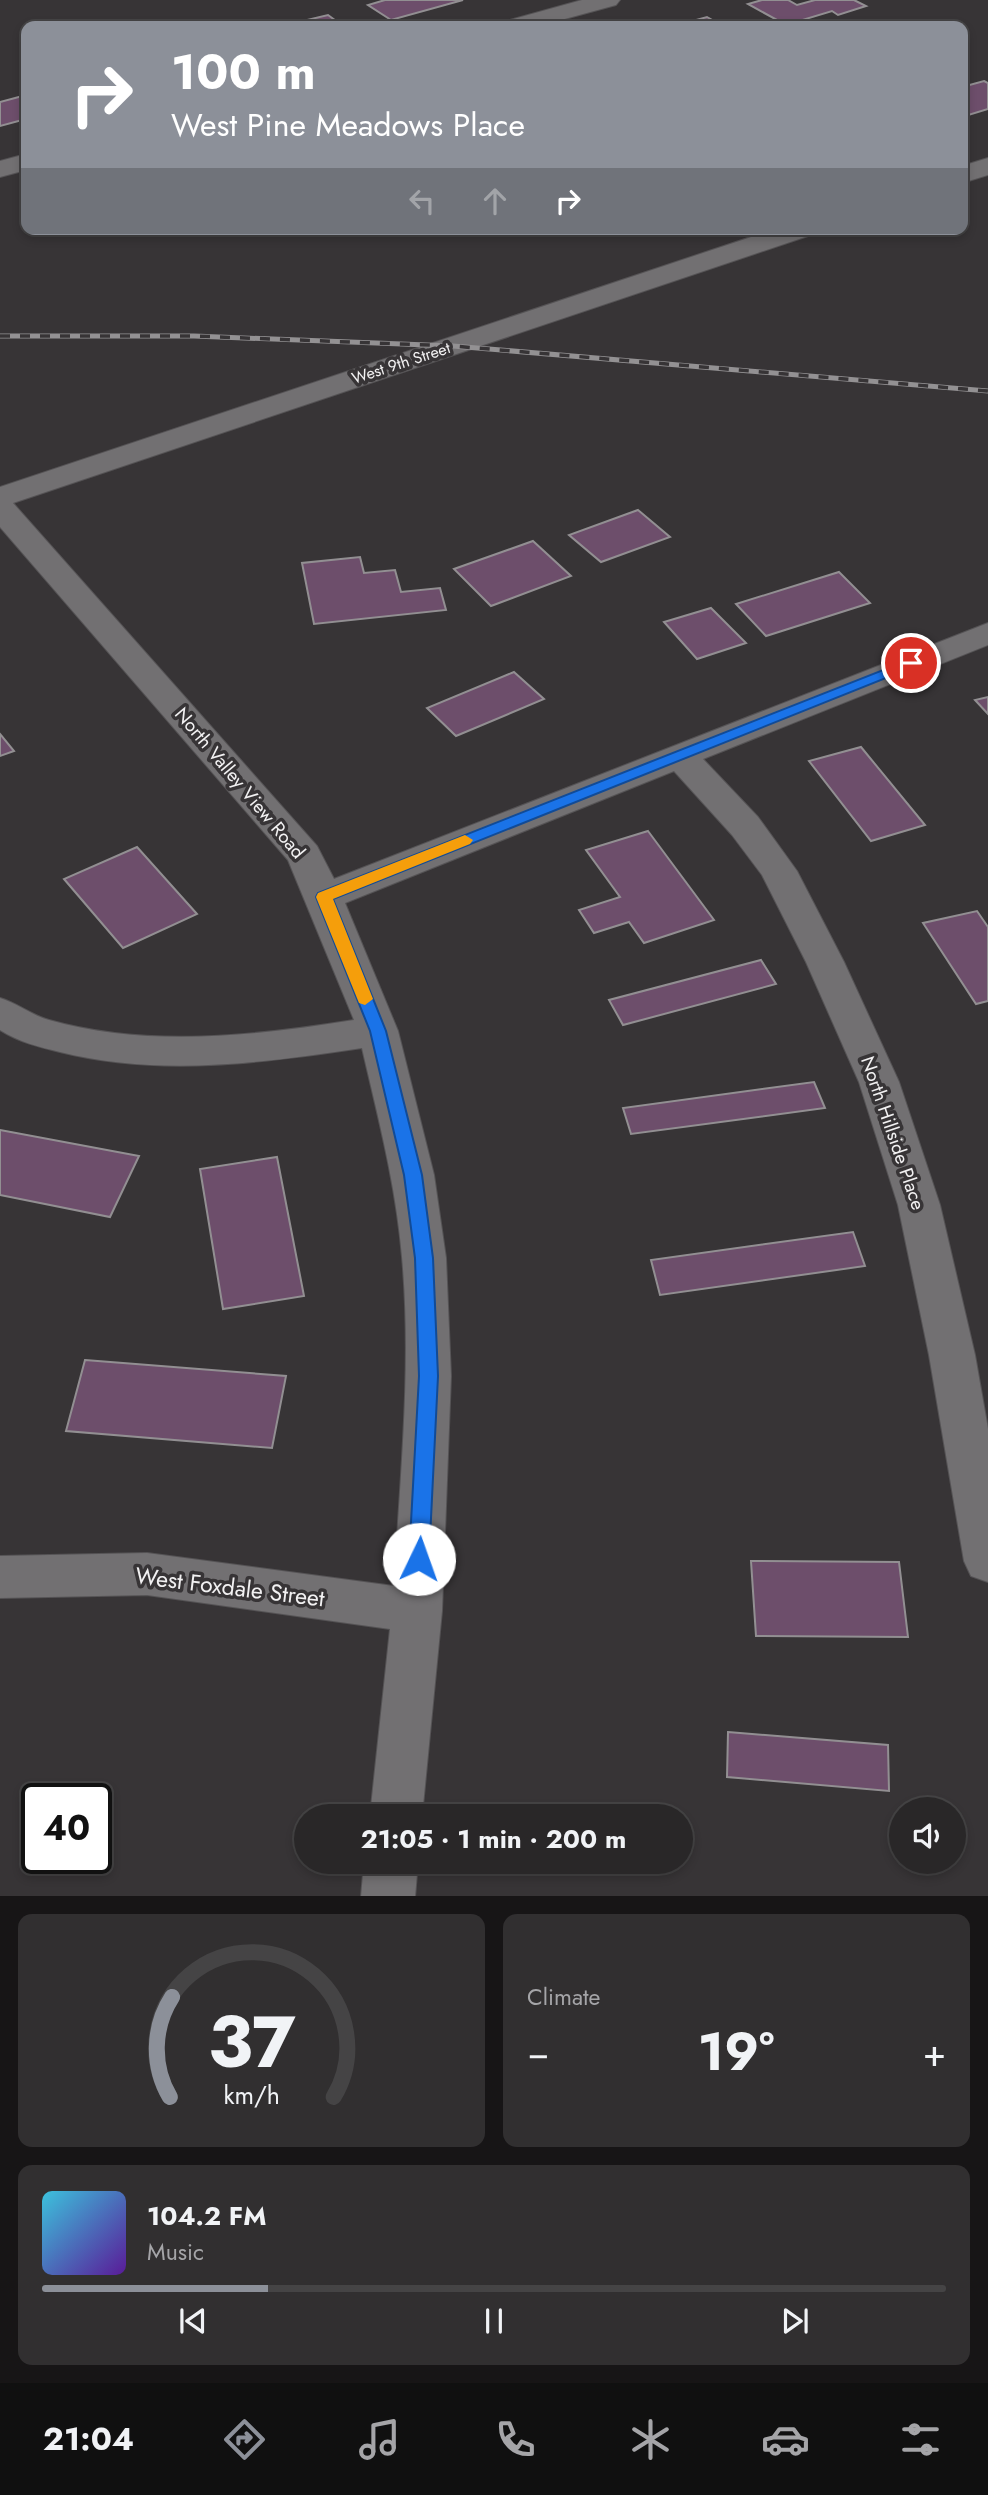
<!DOCTYPE html>
<html lang="en">
<head>
<meta charset="utf-8">
<style>
	body { margin:0; font-family:Jost,sans-serif; background:#312f30; color:#f1f3f6; height:100vh; display:flex; flex-direction:column; font-size:26px; white-space:nowrap }
	* { box-sizing:border-box; margin:0 }
	p { font-size:23px; color:#a5a5a8 }
	.icon { flex:none; width:38px; height:38px; fill:none; stroke:currentColor; stroke-width:2; stroke-linecap:round; stroke-linejoin:round }
	.map { position:relative; height:1896px; overflow:hidden }
	.details { display:flex; flex-direction:column; gap:18px; padding:18px; background:#171516; flex:1 }
	.details>* { flex:none }
	.banner { position:absolute; left:21px; top:21px; width:947px; height:214px; border-radius:14px; box-shadow:0 4px 10px #0003,0 0 0 2px #454445; background:#8c9099; color:#fff; overflow:hidden }
	.controls { position:absolute; left:889px; top:1797px; display:grid; gap:14px }
	.controls a { display:grid; place-items:center; width:77px; height:77px; border-radius:50%; background:#292728; box-shadow:0 4px 10px #0003,0 0 0 2px #454445; font-size:35px }
	.speed { position:absolute; left:21px; top:1783px; display:flex; gap:14px; font-size:35px; font-weight:700; text-align:center }
	.speed>* { display:grid; place-content:center; width:91px; height:91px; border-radius:50%; background:#292728; box-shadow:0 4px 10px #0003,0 0 0 2px #454445; line-height:1 }
	.speed .limit { border:4px solid #111; border-radius:10px; background:#fff; color:#111 }
	.pin { position:absolute; display:grid; place-items:center; width:60px; height:60px; color:#fff; margin:-30px; border:4px solid #fff; border-radius:50%; box-shadow:0 2px 7px #0007 }
	.me { position:absolute; width:77px; margin:-38px; rotate:3deg; stroke-linejoin:round; filter:drop-shadow(0 0 5px #0008) }
	.turn { display:flex; align-items:center; gap:24px; height:147px; padding:0 35px; font-size:32px }
	.turn .icon { width:91px; height:91px; stroke-width:2.5 }
	.turn b { display:block; font-size:49px; line-height:60px }
	.lanes { display:flex; align-items:center; height:66px; padding:0 35px; background:#0003; justify-content:center; gap:35px; direction:ltr }
	.lanes .off { opacity:.35 }
	.big { font-size:52px; font-weight:700; line-height:1.1 }
	.details .tile { flex:1; display:flex; flex-direction:column; justify-content:center; gap:10px; min-width:0; padding:0 24px; border-radius:14px; background:#312f30 }
	.details .dial { align-items:center; gap:0 }
	.dial svg { height:182px; overflow:visible; fill:none; stroke:#454445; stroke-width:7; stroke-linecap:round; text-anchor:middle }
	.dial text { fill:#f1f3f6; stroke:none }
	.song { display:flex; align-items:center; gap:21px }
	.cover { width:84px; height:84px; border-radius:10px; background:linear-gradient(135deg,hsl(190 70% 55%),hsl(270 70% 35%)) }
	.played { height:7px; border-radius:4px; background:linear-gradient(90deg,#8c9099 25%,#454445 25%) }
	.keys { display:flex; justify-content:space-around; direction:ltr }
	.heat { display:flex; justify-content:space-between; align-items:center; font-size:38px; direction:ltr }
	.details .tiles { flex:1; display:grid; gap:18px; grid-template-columns:1fr 1fr }
	.tile:last-child { grid-column:span 2 }
	.trip { position:absolute; left:294px; top:1804px; width:399px; height:70px; border-radius:35px; background:#292728; box-shadow:0 4px 10px #0003,0 0 0 2px #454445; font-weight:700; line-height:70px; text-align:center }
	.tabs { display:flex; height:112px; justify-content:space-around; align-items:center; background:#101010; color:#a5a5a8 }
	.tabs .icon { width:49px; height:49px }
	.tabs .selected { color:#8c9099 }
	.tabs b { font-size:32px; color:#f1f3f6 }
	.map>svg:first-child { display:block }
	.building { fill:#6d4e6b; stroke:#928f92; stroke-width:2 }
	.lines { fill:none; stroke-linecap:round; stroke-linejoin:round }
	.minor-casing { stroke:#555355; stroke-width:2 }
	.minor { fill:#727072; fill-rule:evenodd }
	.rail-casing { stroke:#939193; stroke-width:5 }
	.rail { stroke:#373436; stroke-width:3.5; stroke-dasharray:10; stroke-linecap:butt }
	.route { fill:#1a73e8; stroke:#114b97; stroke-width:2 }
	.slow { fill:#f59e0b }
	.labels { text-anchor:middle; dominant-baseline:central; stroke-width:7; stroke-linejoin:round; paint-order:stroke }
	.far-street-label { font-size:16px; fill:#f2f1f2; stroke:#373436 }
	.street-label { font-size:19px; fill:#f2f1f2; stroke:#373436 }
	.near-street-label { font-size:23px; fill:#f2f1f2; stroke:#373436 }
</style>
</head>
<body>
<div class="map">
<svg width="988" height="1897" viewBox="0 0 988 1897">
	<rect width="100%" height="100%" fill="#373436"/>
	<g class="building">
		<path d="M385 0H463L391 20 368 5Z"/>
		<path d="M762 0H788L797 5 815 0H854L866 6 838 15 832 11 786 25 748 4Z"/>
		<path d="M328 15 343 26H267L282 23 286 25Z"/>
		<path d="M707 17 723 26H674Z"/>
		<path d="M984 81 988 83V109L962 117V87Z"/>
		<path d="M26 95V119L0 126V102Z"/>
		<path d="M638 510 670 537 601 562 569 535Z"/>
		<path d="M533 541 571 576 491 606 454 569Z"/>
		<path d="M360 557 364 573 395 570 401 592 440 588 446 610 314 624 302 563Z"/>
		<path d="M839 572 870 603 766 636 736 604Z"/>
		<path d="M711 608 746 643 697 659 664 622Z"/>
		<path d="M514 672 544 699 456 736 427 708Z"/>
		<path d="M988 697V714L975 700Z"/>
		<path d="M0 734 14 751 0 756Z"/>
		<path d="M861 747 925 825 871 841 809 761Z"/>
		<path d="M648 831 714 920 644 943 629 922 594 933 579 910 620 897 586 850Z"/>
		<path d="M137 847 197 914 123 948 64 879Z"/>
		<path d="M977 911 988 927V1001L976 1004 923 923Z"/>
		<path d="M761 960 776 984 623 1025 609 1000Z"/>
		<path d="M814 1082 825 1108 631 1134 623 1108Z"/>
		<path d="M0 1130 139 1156 110 1217 0 1195Z"/>
		<path d="M277 1157 304 1296 223 1309 200 1169Z"/>
		<path d="M853 1232 865 1266 660 1295 651 1260Z"/>
		<path d="M85 1360 286 1376 272 1448 66 1431Z"/>
		<path d="M751 1561 899 1562 908 1637 756 1636Z"/>
		<path d="M728 1732 888 1745 889 1791 727 1777Z"/>
	</g>
	<g class="lines">
		<defs>
			<g id="minor">
				<path d="M582 0H620L616 5 539 26H502L506 21Z"/>
				<path d="M26 154V170L0 177V161Z"/>
				<path d="M988 158V175L962 183V166Z"/>
				<path d="M775 229H815L811 235 13 503 317 846 334 879 988 623V645L703 759 758 817 797 871 844 962 899 1082 940 1205 975 1355 988 1429V1582L971 1576 964 1561 929 1355 898 1205 859 1082 806 962 762 875 732 835 674 771 345 903 398 1031 434 1175 446 1258 451 1376 442 1611 422 1816H370L390 1629 147 1595 0 1598V1556L147 1553 394 1586C400 1477 412 1366 402 1257 396 1185 378 1117 362 1048 262 1063 160 1077 60 1052 39 1047 19 1042 0 1030V998C17 1003 31 1015 49 1020 148 1048 254 1036 354 1020L288 860 0 527V487Z"/>
				<path d="M364 1862H418L415 1897H361Z"/>
			</g>
		</defs>
		<use href="#minor" class="minor-casing"/>
		<use href="#minor" class="minor"/>
		<defs>
			<path id="rail" d="M0 336H194L453 346 988 391"/>
		</defs>
		<use href="#rail" class="rail-casing"/>
		<use href="#rail" class="rail"/>
	</g>
	<path class="route" d="M911 659 918 663 916 666 333 899 386 1031 422 1175 433 1258 438 1376 429 1559 427 1565 419 1568 412 1565 409 1559 419 1376 415 1258 404 1175 370 1031 316 897 318 893Z"/>
	<path class="slow" d="M465 835 473 840 470 844 333 899 373 999 365 1005 359 1003 316 897 318 893Z"/>
	<g class="labels">
		<g class="far-street-label">
			<text transform="translate(401 363) rotate(-18)">West 9th Street</text>
		</g>
		<g class="street-label">
			<text transform="translate(240 783) rotate(50)">North Valley View Road</text>
			<text transform="translate(893 1133) rotate(71)">North Hillside Place</text>
		</g>
		<g class="near-street-label">
			<text transform="translate(230 1587) rotate(7)">West Foxdale Street</text>
		</g>
	</g>
</svg>
<div class="controls">
<a><svg class="icon" aria-label="sound" viewBox="0 0 24 24"><path d="M4 9h4l5-4v14l-5-4H4zM17 9q2 3 0 6"/></svg></a>
</div>
<div class="speed"><div class="limit">40</div></div>
<div class="pin" style="left:911px;top:663px;background:#d93025"><svg class="icon" aria-label="arrive" viewBox="0 0 24 24"><path d="M6 21V4h12l-3 4 3 4H6"/></svg></div>
<svg class="me" style="left:419px;top:1559px" viewBox="-20 -20 40 40"><circle r="19" fill="#fff"/><path d="M0-13L10 11 0 6-10 11z" fill="#1a73e8"/></svg>
<div class="trip">21:05 · 1 min · 200 m</div>
<div class="banner">
<div class="turn"><svg class="icon" aria-label="right" viewBox="0 0 24 24"><path d="M7 20v-9h11M14 6l5 5-5 5"/></svg><div><b>100 m</b>West Pine Meadows Place</div></div>
<div class="lanes"><svg class="icon off" aria-label="left" viewBox="0 0 24 24"><path d="M17 20v-9H6M10 6l-5 5 5 5"/></svg><svg class="icon off" aria-label="ahead" viewBox="0 0 24 24"><path d="M12 20V5M6 11l6-6 6 6"/></svg><svg class="icon" aria-label="right" viewBox="0 0 24 24"><path d="M7 20v-9h11M14 6l5 5-5 5"/></svg></div>
</div>
</div>
<section class="details">
<div class="tiles">
<div class="tile dial"><svg viewBox="0 0 100 80">
<path d="M14 69A42 42 0 1 1 86 69"/>
<path d="M14 69A42 42 0 0 1 15 25" stroke="#8c9099"/>
<text x="50" y="56" font-size="32" font-weight="700">37</text>
<text x="50" y="72" font-size="11">km/h</text>
</svg></div>
<div class="tile"><p>Climate</p>
<div class="heat"><a>−</a><b class="big">19°</b><a>+</a></div>
</div>
<div class="tile">
<div class="song"><i class="cover"></i><div><b>104.2 FM</b><p>Music</p></div></div>
<div class="played"></div>
<div class="keys"><svg class="icon" aria-label="previous" viewBox="0 0 24 24"><path d="M18 5L8 12l10 7zM5 5v14"/></svg><svg class="icon" aria-label="pause" viewBox="0 0 24 24"><path d="M8 5v14M16 5v14"/></svg><svg class="icon" aria-label="next" viewBox="0 0 24 24"><path d="M6 5l10 7-10 7zM19 5v14"/></svg></div>
</div>
</div>
</section>
<nav class="tabs">
<b>21:04</b>
<svg class="icon selected" aria-label="directions" viewBox="0 0 24 24"><path d="M12 3l9 9-9 9-9-9zM9 14v-3h6M13 9l2 2-2 2"/></svg>
<svg class="icon" aria-label="music" viewBox="0 0 24 24"><path d="M9 18V5l10-2v13"/><circle cx="6" cy="18" r="3"/><circle cx="16" cy="16" r="3"/></svg>
<svg class="icon" aria-label="phone" viewBox="0 0 24 24"><path d="M5 4h4l2 5-3 2q2 4 5 5l2-3 5 2v4C11 20 4 13 5 4z"/></svg>
<svg class="icon" aria-label="climate" viewBox="0 0 24 24"><path d="M12 3v18M4 7l16 10M4 17L20 7"/></svg>
<svg class="icon" aria-label="car" viewBox="0 0 24 24"><path d="M5 17H2v-5l4-1 3-4h7l3 4 3 1v5h-3M9 17h6M6 11h13"/><circle cx="7" cy="17" r="2"/><circle cx="17" cy="17" r="2"/></svg>
<svg class="icon" aria-label="filters" viewBox="0 0 24 24"><path d="M4 7h16M4 17h16"/><circle cx="9" cy="7" r="2"/><circle cx="15" cy="17" r="2"/></svg>
</nav>
</body>
</html>
